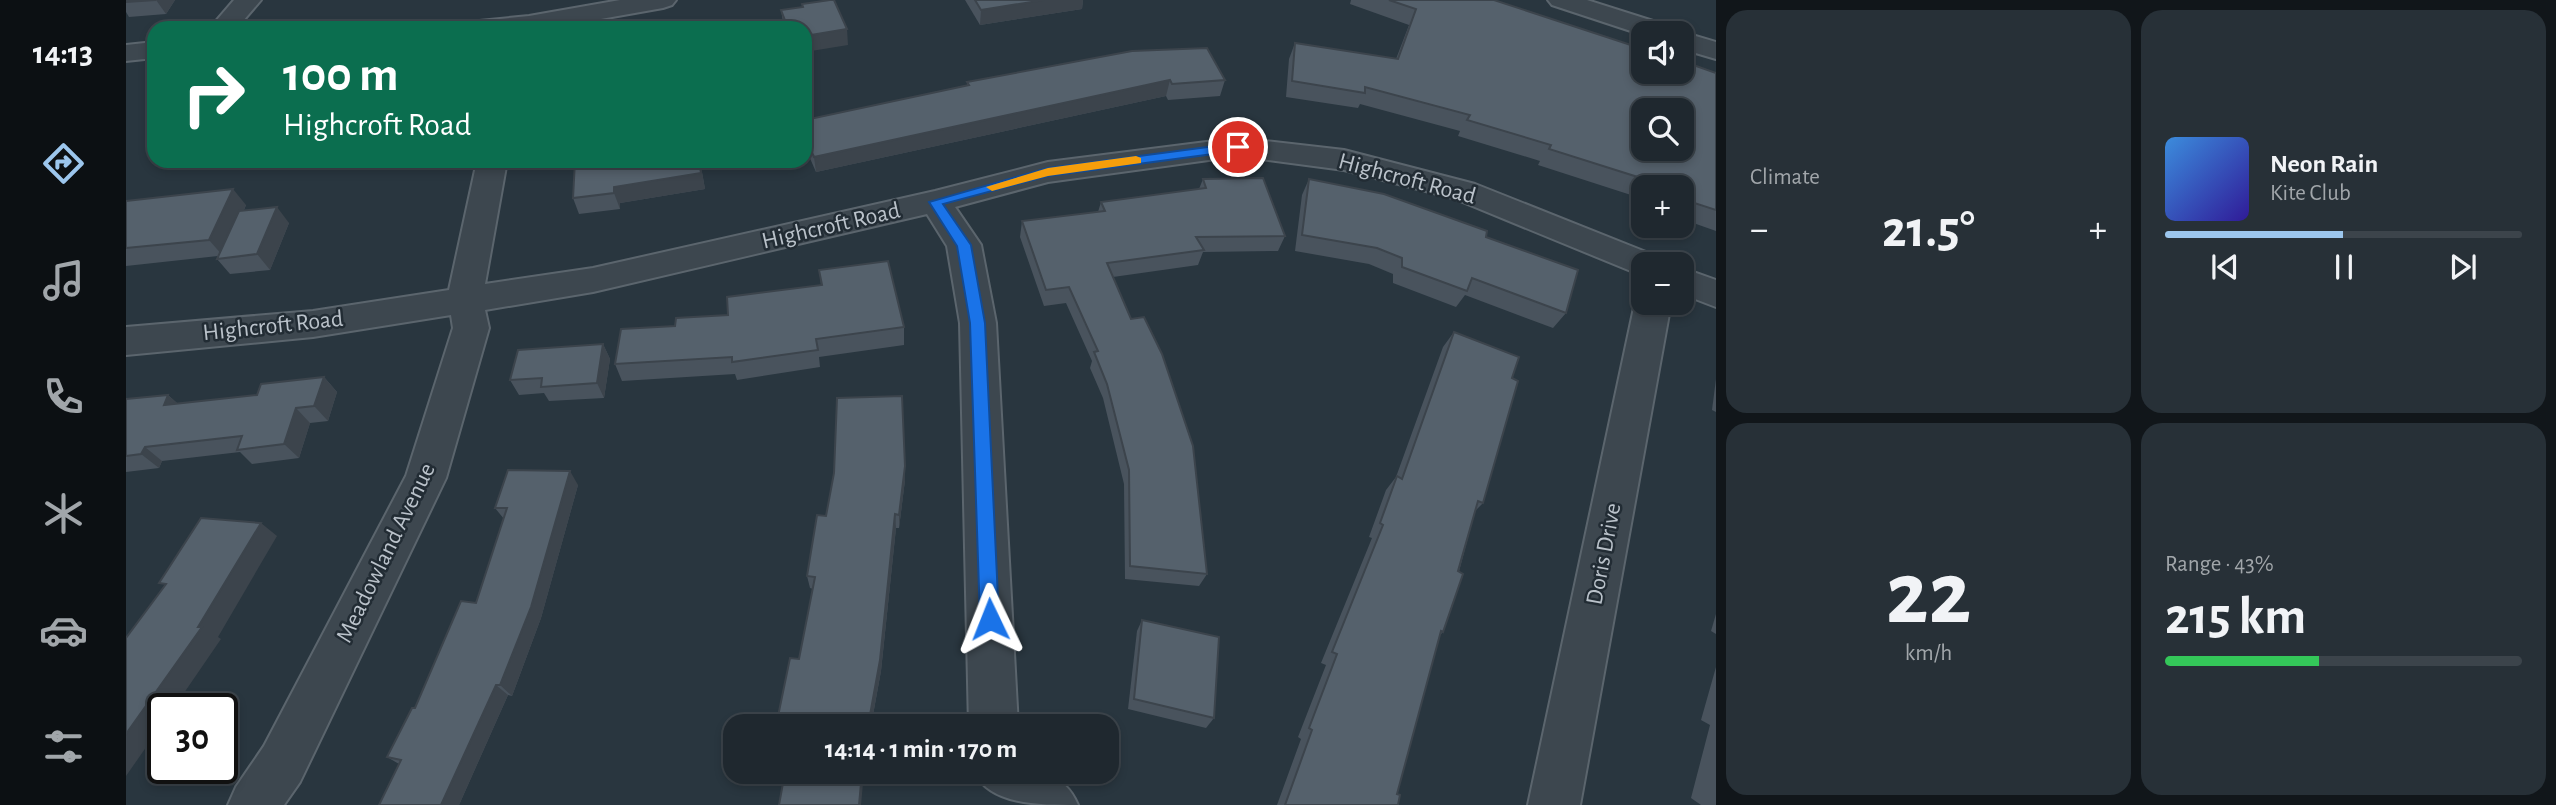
<!DOCTYPE html>
<html lang="en">
<head>
<meta charset="utf-8">
<style>
	body { margin:0; font-family:"Alegreya Sans",sans-serif; background:#273037; color:#f1f3f6; height:100vh; display:flex; flex-direction:column; font-size:26px; white-space:nowrap }
	* { box-sizing:border-box; margin:0 }
	p { font-size:23px; color:#a1a6aa }
	.icon { flex:none; width:38px; height:38px; fill:none; stroke:currentColor; stroke-width:2; stroke-linecap:round; stroke-linejoin:round }
	.map { position:relative; flex:1; overflow:hidden }
	.sheet { display:flex; flex-direction:column; gap:10px; padding:10px; background:#11161a; width:840px }
	.sheet>* { flex:none }
	.guide { position:absolute; left:21px; top:21px; width:665px; height:147px; border-radius:21px; box-shadow:0 4px 10px #0003,0 0 0 2px #3c444b; background:#0b6e4f; color:#fff; overflow:hidden }
	.tools { position:absolute; left:1505px; top:21px; display:grid; gap:14px }
	.tools a { display:grid; place-items:center; width:63px; height:63px; border-radius:14px; background:#1f282f; box-shadow:0 4px 10px #0003,0 0 0 2px #3c444b; font-size:35px }
	.speed { position:absolute; left:21px; top:693px; display:flex; gap:14px; font-size:35px; font-weight:700; text-align:center }
	.speed>* { display:grid; place-content:center; width:91px; height:91px; border-radius:50%; background:#1f282f; box-shadow:0 4px 10px #0003,0 0 0 2px #3c444b; line-height:1 }
	.speed .limit { border:4px solid #111; border-radius:10px; background:#fff; color:#111 }
	.pin { position:absolute; display:grid; place-items:center; width:60px; height:60px; color:#fff; margin:-30px; border:4px solid #fff; border-radius:50%; box-shadow:0 2px 7px #0007 }
	.me { position:absolute; width:77px; margin:-38px; rotate:358deg; stroke-linejoin:round; filter:drop-shadow(0 0 5px #0008) }
	.turn { display:flex; align-items:center; gap:24px; height:147px; padding:0 21px; font-size:32px }
	.turn .icon { width:91px; height:91px; stroke-width:2.5 }
	.turn b { display:block; font-size:49px; line-height:60px }
	.big { font-size:52px; font-weight:700; line-height:1.1 }
	.sheet .card { flex:1; display:flex; flex-direction:column; justify-content:center; gap:10px; min-width:0; padding:0 24px; border-radius:21px; background:#273037 }
	.sheet .dial { align-items:center; gap:0 }
	.dial b { font-size:91px; line-height:1 }
	.song { display:flex; align-items:center; gap:21px }
	.cover { width:84px; height:84px; border-radius:10px; background:linear-gradient(135deg,hsl(210 70% 55%),hsl(250 70% 35%)) }
	.played { height:7px; border-radius:4px; background:linear-gradient(90deg,#9cc6ed 50%,#3c444b 50%) }
	.keys { display:flex; justify-content:space-around; direction:ltr }
	.heat { display:flex; justify-content:space-between; align-items:center; font-size:38px; direction:ltr }
	.charge { height:10px; border-radius:5px; background:linear-gradient(90deg,#34c759 43%,#3c444b 0) }
	.sheet .tiles { flex:1; display:grid; gap:10px; grid-template-columns:repeat(2,1fr) }
	.trip { position:absolute; left:597px; top:714px; width:396px; height:70px; border-radius:21px; background:#1f282f; box-shadow:0 4px 10px #0003,0 0 0 2px #3c444b; font-weight:700; line-height:70px; text-align:center }
	main { display:flex; flex:1; min-height:0 }
	.tabs { display:flex; flex-direction:column; width:126px; justify-content:space-around; align-items:center; background:#0c1013; color:#a1a6aa }
	.tabs .icon { width:49px; height:49px }
	.tabs .on { color:#9cc6ed }
	.tabs b { font-size:32px; color:#f1f3f6 }
	.map>svg:first-child { display:block }
	.lines { fill:none; stroke-linecap:round; stroke-linejoin:round }
	.minor-casing { stroke:#5b656d; stroke-width:4 }
	.minor { fill:#3d474f; fill-rule:evenodd }
	.wall { fill:#49535d }
	.shaded-wall { fill:#3c444c }
	.building { fill:#55616c; stroke:#3c444c; stroke-width:2; fill-rule:evenodd }
	.route { fill:#1a73e8; stroke:#114b97; stroke-width:2 }
	.slow { fill:#f59e0b }
	.labels { text-anchor:middle; dominant-baseline:central; stroke-width:5; stroke-linejoin:round; paint-order:stroke }
	.street-label { font-size:24px; fill:#bac2ca; stroke:#222c34 }
</style>
</head>
<body>
<main>
<nav class="tabs">
<b>14:13</b>
<svg class="icon on" aria-label="directions" viewBox="0 0 24 24"><path d="M12 3l9 9-9 9-9-9zM9 14v-3h6M13 9l2 2-2 2"/></svg>
<svg class="icon" aria-label="music" viewBox="0 0 24 24"><path d="M9 18V5l10-2v13"/><circle cx="6" cy="18" r="3"/><circle cx="16" cy="16" r="3"/></svg>
<svg class="icon" aria-label="phone" viewBox="0 0 24 24"><path d="M5 4h4l2 5-3 2q2 4 5 5l2-3 5 2v4C11 20 4 13 5 4z"/></svg>
<svg class="icon" aria-label="climate" viewBox="0 0 24 24"><path d="M12 3v18M4 7l16 10M4 17L20 7"/></svg>
<svg class="icon" aria-label="car" viewBox="0 0 24 24"><path d="M5 17H2v-5l4-1 3-4h7l3 4 3 1v5h-3M9 17h6M6 11h13"/><circle cx="7" cy="17" r="2"/><circle cx="17" cy="17" r="2"/></svg>
<svg class="icon" aria-label="filters" viewBox="0 0 24 24"><path d="M4 7h16M4 17h16"/><circle cx="9" cy="7" r="2"/><circle cx="15" cy="17" r="2"/></svg>
</nav>
<div class="map">
<svg width="1590" height="805" viewBox="0 0 1590 805">
	<rect width="100%" height="100%" fill="#29363f"/>
	<g class="lines">
		<defs>
			<g id="minor">
				<path d="M108 0H135L111 28H84Z"/>
				<path d="M494 0H550L546 5 537 8 424 28H339L343 22 403 16Z"/>
				<path d="M1422 0H1461L1546 27 1550 33 1517 35 1426 5Z"/>
				<path d="M1556 32 1590 42V59L1556 49V33H1551Z"/>
				<path d="M28 42V58L0 61V45Z"/>
				<path d="M1112 138 1218 150 1349 184 1530 256 1535 264H1517V276L1327 198 1218 170 1112 156 922 182 829 207 855 245 870 323 892 726H843L834 323 821 246 801 214 467 292 359 310 363 328 320 478 174 782 158 805H102L110 787 138 746 280 476 327 328 325 315 187 337 0 355V327L187 311 323 290 351 161H381L359 284 467 268 809 191 922 162Z"/>
				<path d="M1556 268 1590 280V307L1556 294Z"/>
				<path d="M1517 293V303H1545L1454 805H1402L1509 303Z"/>
				<path d="M848 772C889 772 933 760 952 805 912 805 865 805 848 772Z"/>
			</g>
		</defs>
		<use href="#minor" class="minor-casing"/>
		<use href="#minor" class="minor"/>
	</g>
	<g class="wall">
		<path d="M0 0H49L40 14 3 17 0 12Z"/>
		<path d="M839 0H957L956 9 854 25Z"/>
		<path d="M1225 0H1368L1590 73V231L1556 219V187H1517V206L1503 202 1505 195 1412 165 1414 161 1332 136 1334 131 1234 104 1232 108 1160 97 1163 59 1169 43 1270 59 1283 25 1224 4Z"/>
		<path d="M676 4 722 45 679 28H658L655 10 676 7Z"/>
		<path d="M1099 80 1094 96 1042 100 1040 96 690 172 679 147V120L841 85V82Z"/>
		<path d="M449 161H574L579 189 494 203V209L453 214 447 198Z"/>
		<path d="M1077 179 1159 236 1152 251 1077 252 1072 265 987 277 1081 574 1073 586 999 579 998 484 977 398 964 368 966 361 940 303 918 306 894 237 896 221 972 212 975 202 1073 189Z"/>
		<path d="M1183 179 1360 237 1440 313 1427 328 1339 295 1330 307 1267 283V274L1243 264 1169 251 1176 195Z"/>
		<path d="M0 201 120 205 118 210 163 223 144 270 104 274 91 259 92 256 0 266Z"/>
		<path d="M693 270 778 327V345L693 357 694 367 611 380 609 374 496 381 489 364 549 326 602 315 695 285Z"/>
		<path d="M1328 332 1386 378 1357 503 1349 511 1317 632 1314 635 1271 794 1272 805H1151L1175 739 1172 737 1200 665 1195 663 1246 538 1243 537 1260 490 1270 477 1317 347Z"/>
		<path d="M477 344 484 359 478 398 423 401 418 393 393 395 384 380Z"/>
		<path d="M198 377 211 392 202 421 184 423 173 458 126 464 114 452 36 461 33 468 0 472V399L42 395 52 404 131 395Z"/>
		<path d="M1590 379V412L1586 410Z"/>
		<path d="M779 480 773 528H770L755 671 745 726H650L673 659 687 589 684 588 681 576 700 516Z"/>
		<path d="M452 485 415 618 386 696 382 695 333 805H253L273 764 261 757 350 603 378 519 369 508Z"/>
		<path d="M1590 614V634L1585 631Z"/>
		<path d="M1016 620 1088 718 1080 728 1002 709 1011 631Z"/>
		<path d="M1590 667V805H1575L1565 798 1584 725 1575 720Z"/>
	</g>
	<g class="shaded-wall">
		<path d="M30 0H49L40 14Z"/>
		<path d="M918 0H957L956 9 854 25 855 10Z"/>
		<path d="M721 29 722 45 679 52V36Z"/>
		<path d="M1044 80 1040 96 690 172 688 157Z"/>
		<path d="M574 161 579 189 494 203V209L488 193V187Z"/>
		<path d="M107 189 120 205 97 256 83 240Z"/>
		<path d="M151 207 163 223 144 270 131 254Z"/>
		<path d="M477 344 484 359 478 398 471 383Z"/>
		<path d="M198 377 211 392 202 421 188 406Z"/>
		<path d="M42 395 59 410 38 405Z"/>
		<path d="M170 408 184 423 173 458 158 444Z"/>
		<path d="M19 447 36 461 33 468 15 454Z"/>
		<path d="M779 466V480L773 528V515Z"/>
		<path d="M444 471 452 485 415 618 386 696 374 685Z"/>
		<path d="M769 514 770 528 755 671 745 726H742Z"/>
		<path d="M135 523 151 536 92 637 95 639 47 709H37V723L0 776V734Z"/>
		<path d="M370 685 382 695 333 805H315Z"/>
		<path d="M736 772H738L735 805H733Z"/>
	</g>
	<g class="building">
		<path d="M0 0H30L0 2Z"/>
		<path d="M704 0H708L721 29 679 36V28H662L655 10 677 7 676 4Z"/>
		<path d="M849 0H918L855 10Z"/>
		<path d="M1263 0H1368L1517 49V72H1556V61L1590 73V210L1556 199V187H1521L1516 186 1518 179 1423 149 1425 145 1341 120 1344 115 1239 87V93L1166 81 1169 43 1272 59 1290 9ZM1517 110H1556V149H1517Z"/>
		<path d="M1081 48 1099 80 1046 84 1044 80 688 157 679 136V120L843 85 841 82 1006 51Z"/>
		<path d="M449 161H573L575 173 488 187V193L447 198Z"/>
		<path d="M1137 178 1159 236 1070 237 1078 250 981 263 1005 319 1018 317 1036 354 1067 446 1081 574 1004 566 1003 470 981 384 968 352 972 351 943 287 920 290 896 221 979 211 975 202 1080 188 1077 179Z"/>
		<path d="M1183 179 1258 194 1361 231 1360 237 1452 270 1440 313 1346 278 1341 291 1276 267V258L1251 248 1176 235Z"/>
		<path d="M107 189 83 240 0 248V201Z"/>
		<path d="M151 207 131 254 91 259 113 211Z"/>
		<path d="M762 261 778 327 690 339 692 350 606 362V357L489 364 495 329 549 326 550 318 602 315 601 297 696 285 693 270Z"/>
		<path d="M1328 332 1393 357 1386 378 1392 381 1357 503 1352 501 1332 571 1337 574 1317 632 1315 631 1271 794 1274 795 1272 805H1159L1186 730 1183 728 1211 654 1206 652 1257 525 1254 523 1271 476 1276 479Z"/>
		<path d="M477 344 471 383 415 387 416 378 384 380 392 350Z"/>
		<path d="M198 377 188 406 170 408 158 444 111 450 116 436 19 447 15 454 0 456V399L42 395 38 405 131 395 135 384Z"/>
		<path d="M776 396 779 466 773 515 769 514 754 660 742 726H650L664 658 673 659 689 577 681 576 691 515 700 516 708 473 711 398Z"/>
		<path d="M382 470 444 471 405 607 374 685H370L315 805H253L275 760 261 757 286 708H289L335 601 350 603 381 508H369Z"/>
		<path d="M75 518 135 523 72 627H76L0 734V638L40 584 33 583Z"/>
		<path d="M1016 620 1093 637 1088 718 1008 699Z"/>
		<path d="M659 772H736L733 805H653Z"/>
	</g>
	<path class="route" d="M1112 143 1117 144V150L922 176 817 204 845 245 859 323 873 619 870 625 864 628 857 625 854 619 844 323 831 246 803 202 922 168Z"/>
	<path class="slow" d="M1010 156 1015 158V163L922 176 866 191 860 187 922 168Z"/>
	<g class="labels">
		<g class="street-label">
			<text transform="translate(1281 179) rotate(15)">Highcroft Road</text>
			<text transform="translate(705 226) rotate(-13)">Highcroft Road</text>
			<text transform="translate(147 326) rotate(-6)">Highcroft Road</text>
			<text transform="translate(260 553) rotate(-64)">Meadowland Avenue</text>
			<text transform="translate(1478 554) rotate(-79)">Doris Drive</text>
		</g>
	</g>
</svg>
<div class="tools">
<a><svg class="icon" aria-label="sound" viewBox="0 0 24 24"><path d="M4 9h4l5-4v14l-5-4H4zM17 9q2 3 0 6"/></svg></a>
<a><svg class="icon" aria-label="search" viewBox="0 0 24 24"><circle cx="10" cy="10" r="6"/><path d="M15 15l6 6"/></svg></a>
<a>+</a>
<a>−</a>
</div>
<div class="speed"><div class="limit">30</div></div>
<div class="pin" style="left:1112px;top:147px;background:#d93025"><svg class="icon" aria-label="arrive" viewBox="0 0 24 24"><path d="M6 21V4h12l-3 4 3 4H6"/></svg></div>
<svg class="me" style="left:864px;top:619px" viewBox="-20 -20 40 40"><path d="M0-17L14 15 0 8-14 15z" fill="#1a73e8" stroke="#fff" stroke-width="4"/></svg>
<div class="trip">14:14 · 1 min · 170 m</div>
<div class="guide">
<div class="turn"><svg class="icon" aria-label="right" viewBox="0 0 24 24"><path d="M7 20v-9h11M14 6l5 5-5 5"/></svg><div><b>100 m</b>Highcroft Road</div></div>
</div>
</div>
<section class="sheet">
<div class="tiles">
<div class="card"><p>Climate</p>
<div class="heat"><a>−</a><b class="big">21.5°</b><a>+</a></div>
</div>
<div class="card">
<div class="song"><i class="cover"></i><div><b>Neon Rain</b><p>Kite Club</p></div></div>
<div class="played"></div>
<div class="keys"><svg class="icon" aria-label="previous" viewBox="0 0 24 24"><path d="M18 5L8 12l10 7zM5 5v14"/></svg><svg class="icon" aria-label="pause" viewBox="0 0 24 24"><path d="M8 5v14M16 5v14"/></svg><svg class="icon" aria-label="next" viewBox="0 0 24 24"><path d="M6 5l10 7-10 7zM19 5v14"/></svg></div>
</div>
<div class="card dial"><b>22</b><p>km/h</p></div>
<div class="card"><p>Range · 43%</p><b class="big">215 km</b><div class="charge"></div></div>
</div>
</section>
</main>
</body>
</html>
